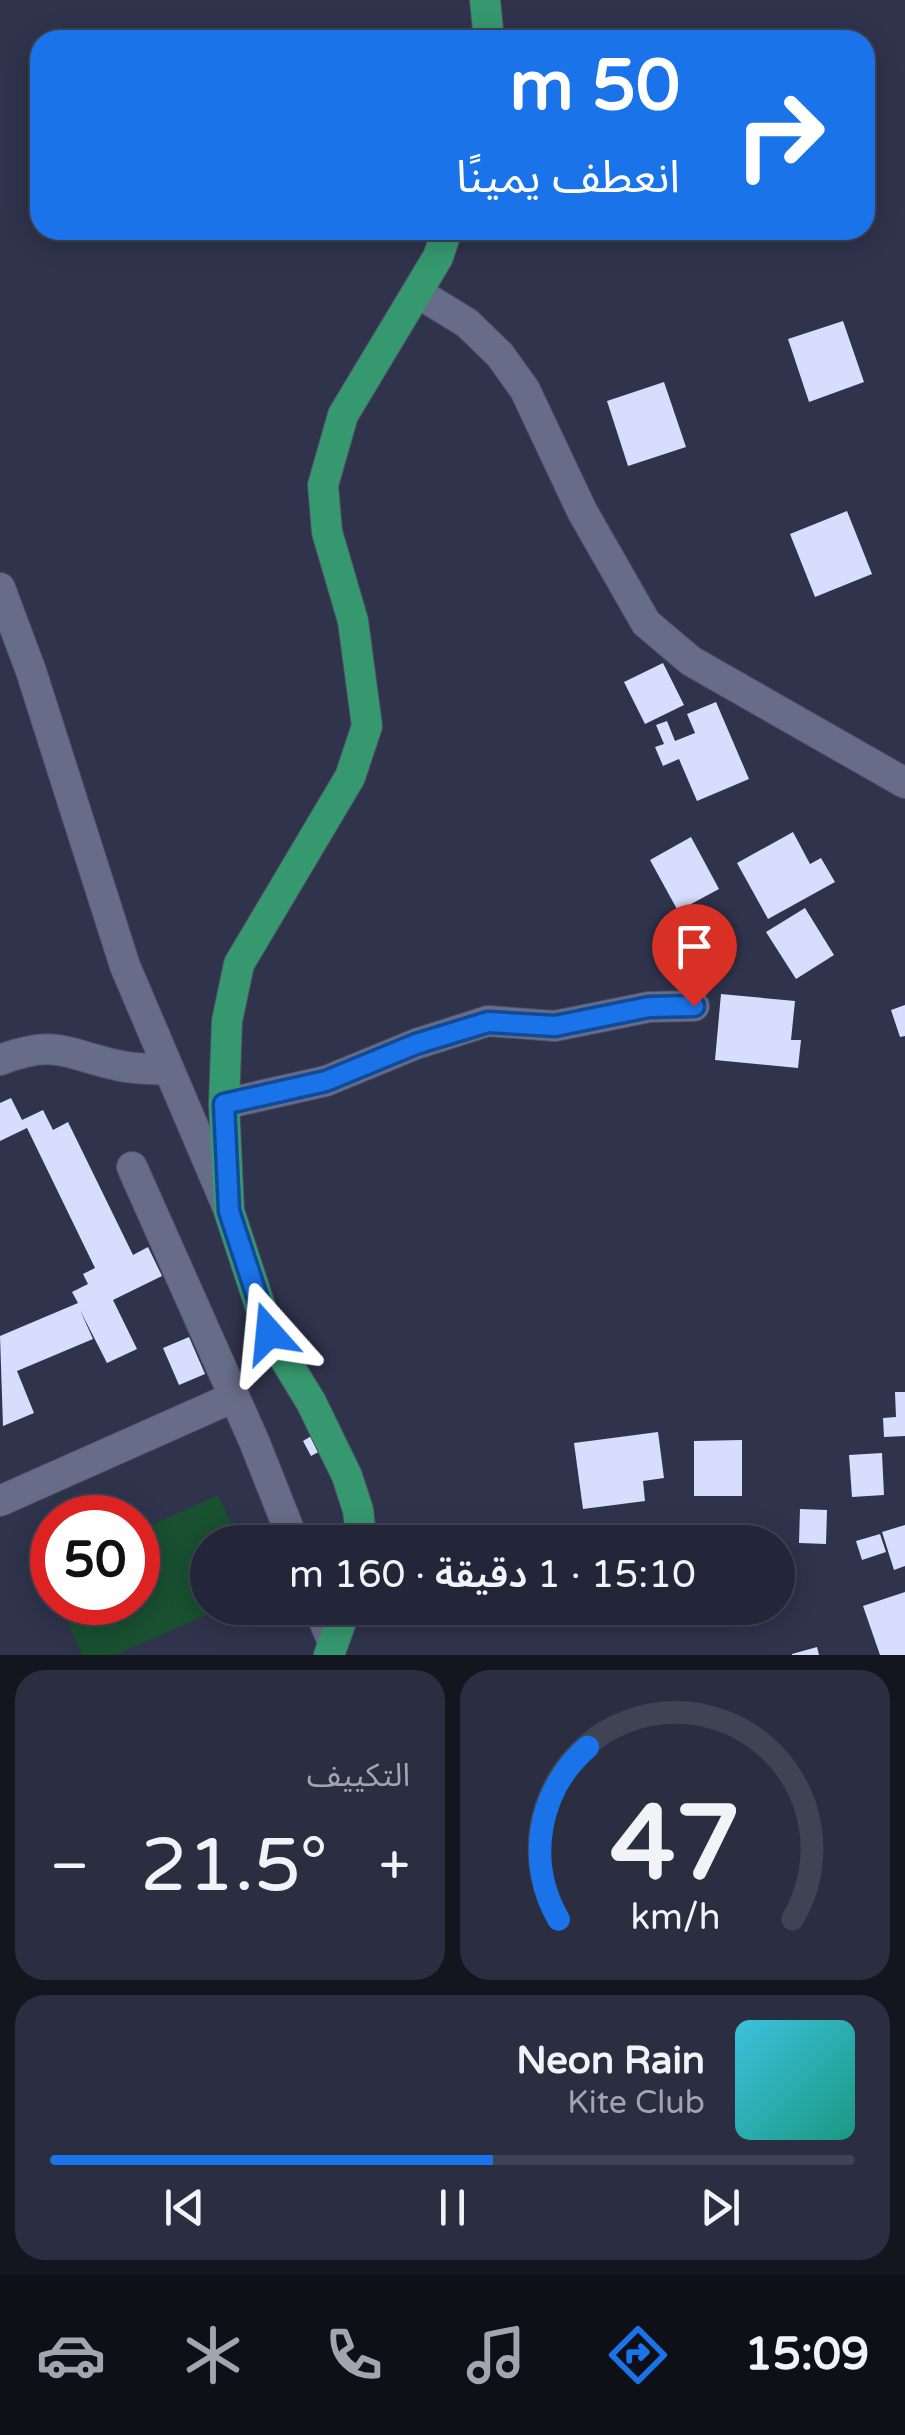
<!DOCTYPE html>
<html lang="ar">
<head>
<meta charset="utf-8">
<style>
	body { margin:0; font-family:"Varela Round","Noto Sans Arabic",sans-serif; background:#2b2e41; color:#f1f3f6; direction:rtl; height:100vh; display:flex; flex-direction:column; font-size:38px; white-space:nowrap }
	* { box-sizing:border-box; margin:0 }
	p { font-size:32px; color:#a3a5ae }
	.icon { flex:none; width:55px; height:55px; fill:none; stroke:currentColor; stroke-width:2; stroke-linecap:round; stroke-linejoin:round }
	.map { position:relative; height:1655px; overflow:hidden; direction:ltr }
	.panel { display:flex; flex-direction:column; gap:15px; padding:15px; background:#13151f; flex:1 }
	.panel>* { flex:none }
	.hud { position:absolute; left:30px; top:30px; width:845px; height:210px; border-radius:30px; box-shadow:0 5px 25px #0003,0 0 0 2px #404353; direction:rtl; background:#1a73e8; color:#fff; overflow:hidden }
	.speed { position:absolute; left:30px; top:1495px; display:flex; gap:20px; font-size:50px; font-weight:700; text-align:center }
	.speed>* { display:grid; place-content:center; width:130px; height:130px; border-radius:50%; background:#232639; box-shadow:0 5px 25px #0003,0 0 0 2px #404353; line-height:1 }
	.speed .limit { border:15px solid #d22; background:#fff; color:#111 }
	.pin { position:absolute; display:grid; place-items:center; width:85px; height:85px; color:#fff; margin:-102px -42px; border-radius:50% 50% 50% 0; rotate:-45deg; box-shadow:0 0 10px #0007 }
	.pin .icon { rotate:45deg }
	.me { position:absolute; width:110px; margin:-55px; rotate:342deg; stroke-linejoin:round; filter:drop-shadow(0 0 8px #0008) }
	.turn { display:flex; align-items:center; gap:35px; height:210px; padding:0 30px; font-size:45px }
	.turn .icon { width:130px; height:130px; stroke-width:2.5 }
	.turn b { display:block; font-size:70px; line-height:85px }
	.big { font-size:75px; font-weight:600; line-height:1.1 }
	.panel .card { flex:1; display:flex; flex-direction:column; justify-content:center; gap:15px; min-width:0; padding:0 35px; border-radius:30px; background:#2b2e41 }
	.panel .dial { align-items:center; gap:0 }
	.dial svg { height:260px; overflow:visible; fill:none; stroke:#404353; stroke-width:7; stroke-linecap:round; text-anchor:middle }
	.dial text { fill:#f1f3f6; stroke:none }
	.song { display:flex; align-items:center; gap:30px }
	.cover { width:120px; height:120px; border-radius:15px; background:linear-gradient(135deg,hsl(190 70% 55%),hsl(170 70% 35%)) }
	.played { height:10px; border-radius:5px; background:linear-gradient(90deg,#1a73e8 55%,#404353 55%) }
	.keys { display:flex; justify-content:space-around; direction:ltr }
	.heat { display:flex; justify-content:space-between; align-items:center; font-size:55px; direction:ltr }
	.panel .tiles { flex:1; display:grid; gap:15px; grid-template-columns:1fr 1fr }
	.card:last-child { grid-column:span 2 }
	.trip { position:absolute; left:190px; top:1525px; width:605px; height:100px; border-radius:50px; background:#232639; box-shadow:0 5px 25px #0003,0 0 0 2px #404353; font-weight:600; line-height:100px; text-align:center; direction:rtl }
	.tab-bar { display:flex; height:160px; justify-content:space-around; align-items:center; background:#0e0f17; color:#a3a5ae }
	.tab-bar .icon { width:70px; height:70px }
	.tab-bar .on { color:#1a73e8 }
	.tab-bar b { font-size:45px; color:#f1f3f6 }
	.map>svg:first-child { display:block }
	.green { fill:#185030 }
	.building { fill:#d7ddfd }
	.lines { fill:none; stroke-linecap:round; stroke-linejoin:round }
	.minor-casing { stroke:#4e5166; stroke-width:32 }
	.major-casing { stroke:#4e5166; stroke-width:32 }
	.minor { stroke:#676c88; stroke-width:30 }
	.major { stroke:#36986f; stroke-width:30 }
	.route-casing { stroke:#114b97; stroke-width:25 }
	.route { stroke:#1a73e8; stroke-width:18 }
</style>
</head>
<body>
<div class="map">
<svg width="905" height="1655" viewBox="0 0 905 1655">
	<rect width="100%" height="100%" fill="#2f334c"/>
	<path class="green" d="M218 1495 240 1542H208V1608H222L115 1655H82L59 1603 138 1602V1531Z"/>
	<g class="building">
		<path d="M843 321 864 382 809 402 788 339Z"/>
		<path d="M664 382 686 447 628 466 607 401Z"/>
		<path d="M847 511 872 574 815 597 790 534Z"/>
		<path d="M663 663 684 705 645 724 624 682Z"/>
		<path d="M716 702 749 779 697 801 679 759 663 766 655 747 664 744 656 725 667 721 675 741 695 733 687 714Z"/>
		<path d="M793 832 810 864 821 858 835 882 768 919 737 863Z"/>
		<path d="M691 837 719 889 678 911 650 860Z"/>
		<path d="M805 908 834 955 796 979 766 932Z"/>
		<path d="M721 994 795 1001 791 1040H801L798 1068 715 1060Z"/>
		<path d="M905 1005V1036L900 1037 891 1010Z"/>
		<path d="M11 1098 22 1120 43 1110 53 1130 68 1122 133 1255 148 1247 162 1276 113 1300 137 1349 107 1363 80 1310 93 1339 17 1371 34 1413 3 1426 0 1336 78 1303 72 1292 88 1284 83 1274 95 1268 27 1128 0 1141V1103Z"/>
		<path d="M189 1337 205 1374 179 1385 163 1348Z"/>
		<path d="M895 1392H905V1436L884 1437 883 1418 896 1417Z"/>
		<path d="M318 1432 326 1448 311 1456 303 1441Z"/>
		<path d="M658 1432 664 1478 643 1481 645 1501 583 1509 574 1443Z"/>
		<path d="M742 1440V1496H694V1441Z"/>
		<path d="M882 1453 884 1495 852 1497 849 1455Z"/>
		<path d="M800 1509 827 1510 826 1544 799 1543Z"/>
		<path d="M905 1525V1566L894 1570 882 1532Z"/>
		<path d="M880 1534 886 1552 862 1560 856 1541Z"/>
		<path d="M905 1592V1655H880L863 1606Z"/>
		<path d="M817 1647 819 1655H792V1654Z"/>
	</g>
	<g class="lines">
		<defs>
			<g id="minor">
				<path d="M418 293 467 323 500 355 525 390 582 511 646 623 691 661 905 783"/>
				<path d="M0 588 31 671 125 966 228 1208"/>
				<path d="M0 1060C57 1038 67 1055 121 1066 136 1069 152 1069 168 1070"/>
				<path d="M224 1104 326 1081 416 1044 488 1021 555 1026 649 1007 694 1006"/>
				<path d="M132 1167 254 1441 294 1542"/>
				<path d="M0 1501 234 1397"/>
				<path d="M319 1608 333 1643"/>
			</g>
			<g id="major">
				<path d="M485 0 489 40"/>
				<path d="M362 1542 358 1510 347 1476 311 1402 269 1333 229 1211 224 1104 227 1021 239 964 350 777 367 726 353 621 327 532 323 485 343 415 438 257 447 230"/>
				<path d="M329 1655 346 1608"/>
			</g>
		</defs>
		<use href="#minor" class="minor-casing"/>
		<use href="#major" class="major-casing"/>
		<use href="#minor" class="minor"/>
		<use href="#major" class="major"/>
	</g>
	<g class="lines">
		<defs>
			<path id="route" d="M269 1333 229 1211 224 1104 326 1081 416 1044 488 1022 555 1026 649 1007 694 1006"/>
		</defs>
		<use href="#route" class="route-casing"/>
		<use href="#route" class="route"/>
	</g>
</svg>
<div class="speed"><div class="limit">50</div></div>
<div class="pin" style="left:694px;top:1006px;background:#d93025"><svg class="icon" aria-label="arrive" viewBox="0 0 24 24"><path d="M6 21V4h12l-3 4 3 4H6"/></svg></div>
<svg class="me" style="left:269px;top:1333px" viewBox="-20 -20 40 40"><path d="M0-17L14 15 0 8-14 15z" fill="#1a73e8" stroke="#fff" stroke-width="4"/></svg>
<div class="trip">15:10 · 1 دقيقة · 160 m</div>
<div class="hud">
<div class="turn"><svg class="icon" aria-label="right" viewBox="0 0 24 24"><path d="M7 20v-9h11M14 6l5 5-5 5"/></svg><div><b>50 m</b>انعطف يمينًا</div></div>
</div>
</div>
<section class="panel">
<div class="tiles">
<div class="card dial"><svg viewBox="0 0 100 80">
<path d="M14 69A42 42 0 1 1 86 69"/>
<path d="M14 69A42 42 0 0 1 23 16" stroke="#1a73e8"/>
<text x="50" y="56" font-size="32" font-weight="700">47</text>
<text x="50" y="72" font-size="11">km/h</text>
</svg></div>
<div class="card"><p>التكييف</p>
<div class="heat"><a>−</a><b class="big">21.5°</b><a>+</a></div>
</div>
<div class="card">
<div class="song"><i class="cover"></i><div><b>Neon Rain</b><p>Kite Club</p></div></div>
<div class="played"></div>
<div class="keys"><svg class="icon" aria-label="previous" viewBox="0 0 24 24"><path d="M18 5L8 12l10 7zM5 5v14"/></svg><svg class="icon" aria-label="pause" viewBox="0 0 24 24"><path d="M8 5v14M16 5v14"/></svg><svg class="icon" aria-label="next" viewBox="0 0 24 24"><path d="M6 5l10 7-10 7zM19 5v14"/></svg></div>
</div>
</div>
</section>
<nav class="tab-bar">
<b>15:09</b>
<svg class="icon on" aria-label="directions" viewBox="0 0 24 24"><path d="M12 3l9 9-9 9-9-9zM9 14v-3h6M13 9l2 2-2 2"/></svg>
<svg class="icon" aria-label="music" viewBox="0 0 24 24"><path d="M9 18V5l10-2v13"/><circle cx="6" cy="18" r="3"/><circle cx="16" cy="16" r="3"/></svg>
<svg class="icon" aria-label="phone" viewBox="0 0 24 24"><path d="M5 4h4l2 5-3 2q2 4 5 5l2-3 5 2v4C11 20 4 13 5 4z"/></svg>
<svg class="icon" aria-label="climate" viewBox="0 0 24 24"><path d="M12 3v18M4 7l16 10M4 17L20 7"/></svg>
<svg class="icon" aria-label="car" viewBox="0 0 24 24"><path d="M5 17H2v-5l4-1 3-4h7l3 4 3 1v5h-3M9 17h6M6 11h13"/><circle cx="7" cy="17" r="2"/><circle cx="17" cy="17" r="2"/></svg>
</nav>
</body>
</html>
